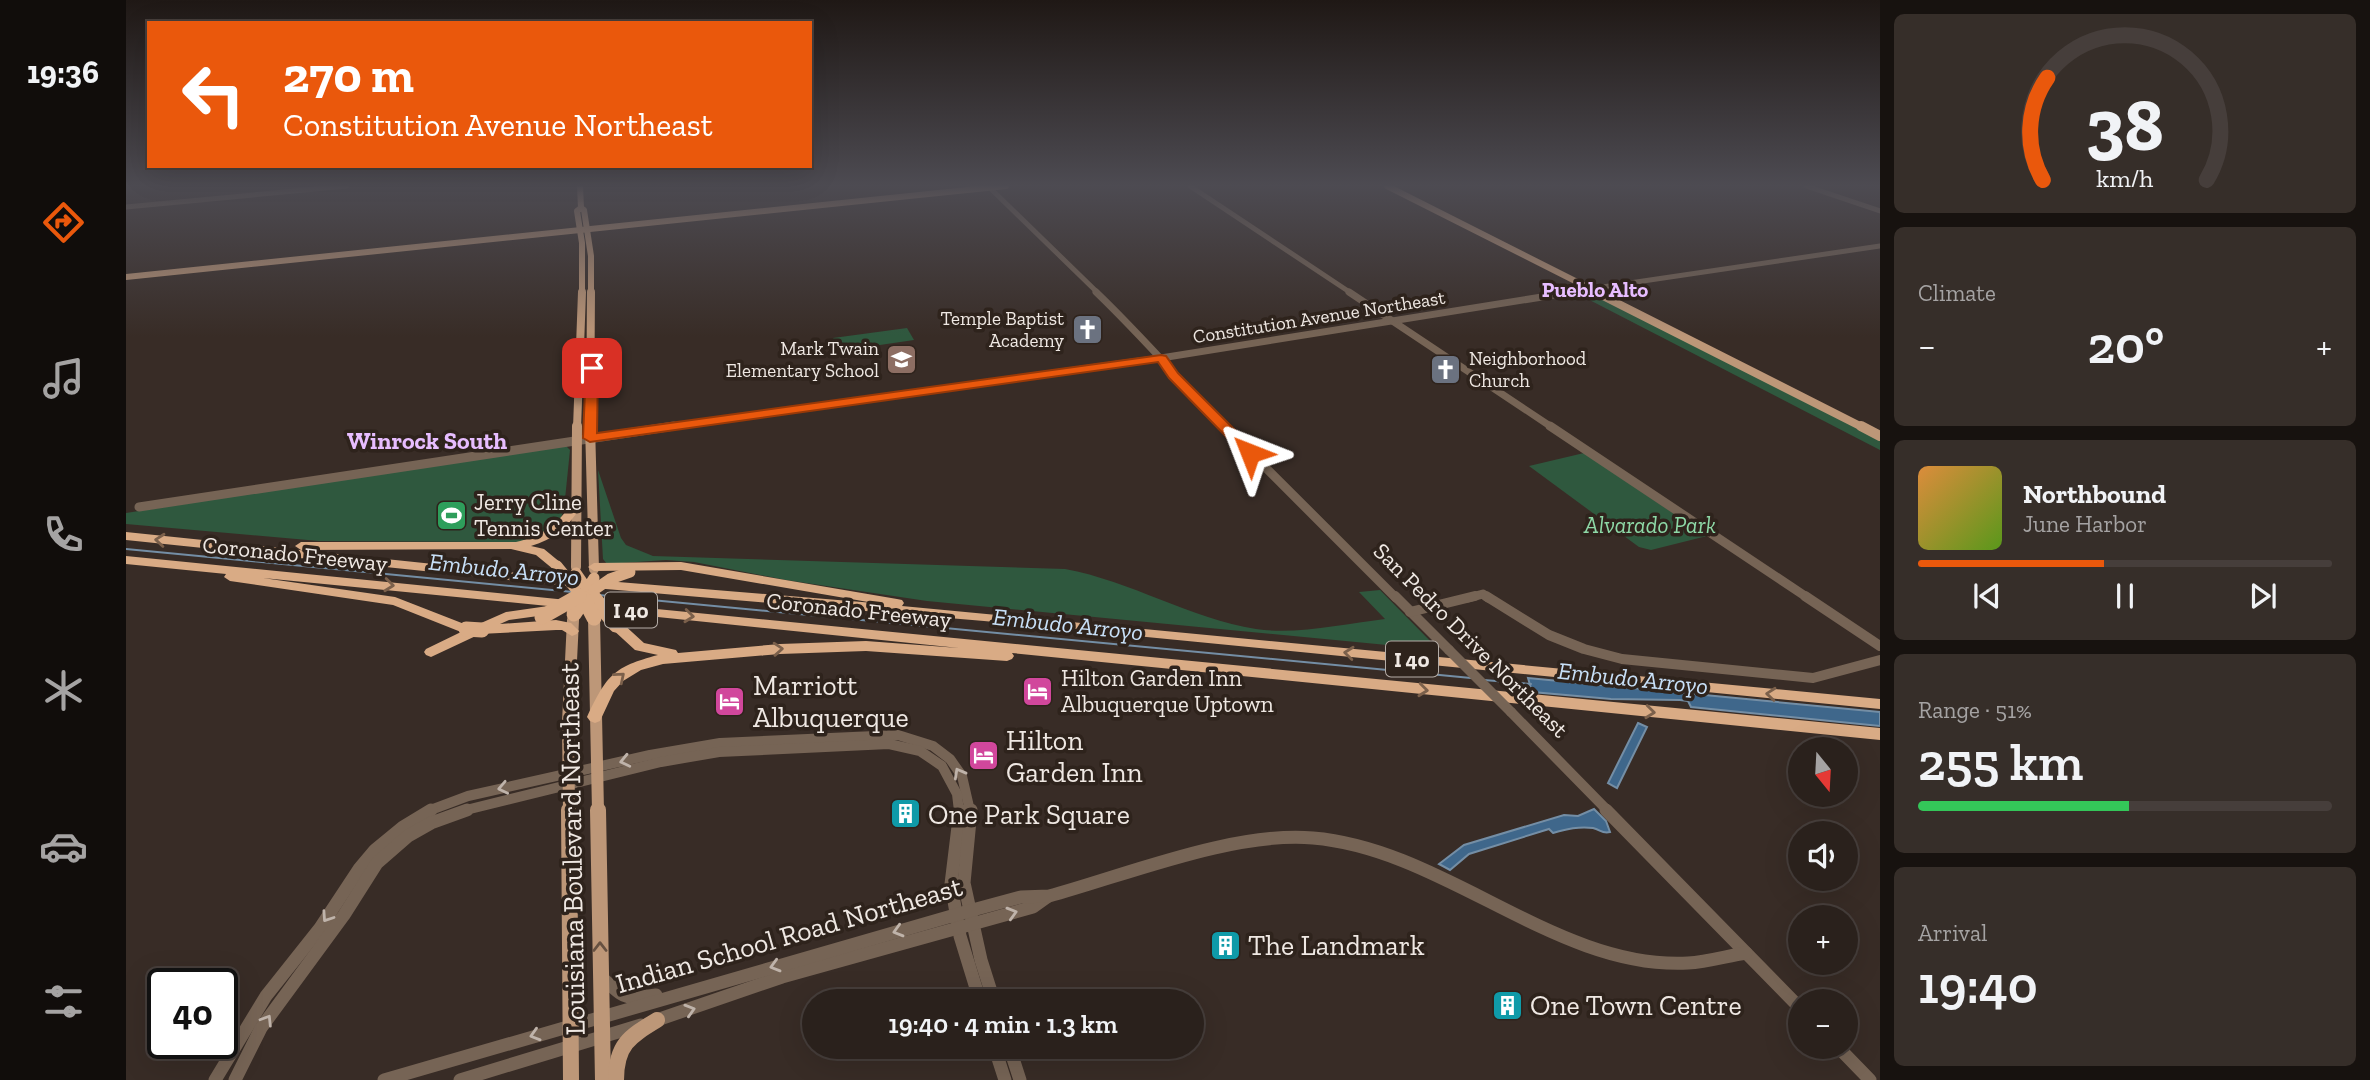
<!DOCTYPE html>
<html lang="en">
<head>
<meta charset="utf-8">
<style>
	body { margin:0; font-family:"Zilla Slab",serif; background:#362e29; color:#f1f3f6; height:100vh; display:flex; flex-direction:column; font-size:26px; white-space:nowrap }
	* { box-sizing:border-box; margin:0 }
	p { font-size:23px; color:#a5a3a3 }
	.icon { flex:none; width:38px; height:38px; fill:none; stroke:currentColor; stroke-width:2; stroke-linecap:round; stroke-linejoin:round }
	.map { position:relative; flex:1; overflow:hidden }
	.details { display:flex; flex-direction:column; gap:14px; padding:14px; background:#17120f; width:490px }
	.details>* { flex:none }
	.hud { position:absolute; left:21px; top:21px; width:665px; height:147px; border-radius:0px; box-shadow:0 7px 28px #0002,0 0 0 2px #463e3b; background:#ea580c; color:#fff; overflow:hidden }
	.needle { width:46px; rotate:162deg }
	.tools { position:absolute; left:1662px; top:737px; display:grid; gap:14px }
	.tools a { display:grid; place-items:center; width:70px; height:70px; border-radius:50%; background:#2a211c; box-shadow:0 7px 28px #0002,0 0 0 2px #463e3b; font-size:35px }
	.speed { position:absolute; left:21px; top:968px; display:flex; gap:14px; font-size:35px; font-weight:700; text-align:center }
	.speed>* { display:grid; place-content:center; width:91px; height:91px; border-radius:50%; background:#2a211c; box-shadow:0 7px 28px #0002,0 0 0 2px #463e3b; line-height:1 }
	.speed .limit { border:4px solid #111; border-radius:10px; background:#fff; color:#111 }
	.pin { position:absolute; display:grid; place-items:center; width:60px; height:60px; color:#fff; margin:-30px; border-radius:14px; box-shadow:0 4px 10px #0006 }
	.me { position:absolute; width:77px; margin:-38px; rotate:315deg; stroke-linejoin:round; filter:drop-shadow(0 0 5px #0008) }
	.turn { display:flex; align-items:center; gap:24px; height:147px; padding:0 21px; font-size:32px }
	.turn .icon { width:91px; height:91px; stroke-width:2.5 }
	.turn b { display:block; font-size:49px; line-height:60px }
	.big { font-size:52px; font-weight:600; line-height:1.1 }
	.details .card { flex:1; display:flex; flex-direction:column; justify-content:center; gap:10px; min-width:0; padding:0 24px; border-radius:10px; background:#362e29 }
	.details .dial { align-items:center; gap:0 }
	.dial svg { height:182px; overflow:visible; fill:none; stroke:#463e3b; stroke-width:7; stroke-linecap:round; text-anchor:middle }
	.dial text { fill:#f1f3f6; stroke:none }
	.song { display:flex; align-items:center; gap:21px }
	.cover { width:84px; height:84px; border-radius:10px; background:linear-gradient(135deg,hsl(30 70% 55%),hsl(90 70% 35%)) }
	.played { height:7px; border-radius:4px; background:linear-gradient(90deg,#ea580c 45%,#463e3b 45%) }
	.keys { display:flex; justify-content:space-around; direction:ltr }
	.heat { display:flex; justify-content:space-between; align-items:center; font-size:38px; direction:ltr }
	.charge { height:10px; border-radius:5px; background:linear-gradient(90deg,#34c759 51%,#463e3b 0) }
	.trip { position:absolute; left:676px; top:989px; width:402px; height:70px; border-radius:35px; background:#2a211c; box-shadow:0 7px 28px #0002,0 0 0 2px #463e3b; font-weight:600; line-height:70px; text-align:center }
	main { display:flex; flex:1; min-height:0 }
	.tab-bar { display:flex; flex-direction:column; width:126px; justify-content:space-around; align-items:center; background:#110d0b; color:#a5a3a3 }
	.tab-bar .icon { width:49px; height:49px }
	.tab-bar .current { color:#ea580c }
	.tab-bar b { font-size:32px; color:#f1f3f6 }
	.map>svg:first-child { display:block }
	.green { fill:#2f583e }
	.water { fill:#3f678b; stroke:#748ea5; stroke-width:2 }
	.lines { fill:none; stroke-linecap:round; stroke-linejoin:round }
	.stream { stroke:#748ea5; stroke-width:2 }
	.minor-far4 { stroke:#766455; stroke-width:5 }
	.minor-far3 { stroke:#766455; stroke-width:7 }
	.minor-far2 { stroke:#766455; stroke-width:9 }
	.minor-far1 { stroke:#766455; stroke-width:10 }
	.minor { stroke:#766455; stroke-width:13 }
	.major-far4 { stroke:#bd9778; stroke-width:6 }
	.major-far3 { stroke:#bd9778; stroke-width:8 }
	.major-far2 { stroke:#bd9778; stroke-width:10 }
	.major-far1 { stroke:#bd9778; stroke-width:12 }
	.major { stroke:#bd9778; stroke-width:16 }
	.highway { fill:#d9ab85; fill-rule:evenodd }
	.minor-bridge { stroke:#766455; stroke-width:10 }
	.highway-bridge-far1 { stroke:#d9ab85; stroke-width:11 }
	.highway-bridge { stroke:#d9ab85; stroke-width:15 }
	.oneway { stroke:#7b604b }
	.oneway2 { stroke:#bfb3aa }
	.oneway3 { stroke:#675141 }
	.route { fill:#ea580c; stroke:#983908; stroke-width:2 }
	.labels { text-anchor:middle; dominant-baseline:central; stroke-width:7; stroke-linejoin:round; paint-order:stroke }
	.far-street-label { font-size:19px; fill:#efe8e3; stroke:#2e231c }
	.far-poi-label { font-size:19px; fill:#efe8e3; stroke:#2e231c; text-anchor:end }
	.far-neighbourhood-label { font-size:21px; font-weight:bold; fill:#e7bdff; stroke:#2e231c }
	.shield { fill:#2e231c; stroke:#b5ada7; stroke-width:2 }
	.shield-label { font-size:21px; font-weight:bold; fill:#efe8e3 }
	.poi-label { font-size:23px; fill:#efe8e3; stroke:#2e231c; text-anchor:start }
	.park-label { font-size:23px; font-style:italic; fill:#8ed9a7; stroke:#2e231c }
	.street-label { font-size:23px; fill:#efe8e3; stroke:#2e231c }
	.neighbourhood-label { font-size:24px; font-weight:bold; fill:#e7bdff; stroke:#2e231c }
	.water-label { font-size:24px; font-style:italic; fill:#c8e0f8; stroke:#2e231c }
	.near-poi-label { font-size:28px; fill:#efe8e3; stroke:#2e231c; text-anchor:start }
	.near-street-label { font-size:28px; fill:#efe8e3; stroke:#2e231c }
</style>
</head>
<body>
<main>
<nav class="tab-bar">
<b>19:36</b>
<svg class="icon current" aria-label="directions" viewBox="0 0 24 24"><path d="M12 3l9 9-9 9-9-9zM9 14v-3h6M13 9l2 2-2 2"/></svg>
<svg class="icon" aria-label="music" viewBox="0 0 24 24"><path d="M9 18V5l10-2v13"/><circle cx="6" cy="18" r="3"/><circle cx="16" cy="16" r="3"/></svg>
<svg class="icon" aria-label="phone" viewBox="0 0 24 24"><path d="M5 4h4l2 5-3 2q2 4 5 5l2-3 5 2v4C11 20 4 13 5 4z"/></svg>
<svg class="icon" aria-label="climate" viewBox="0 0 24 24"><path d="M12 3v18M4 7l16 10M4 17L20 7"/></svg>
<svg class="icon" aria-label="car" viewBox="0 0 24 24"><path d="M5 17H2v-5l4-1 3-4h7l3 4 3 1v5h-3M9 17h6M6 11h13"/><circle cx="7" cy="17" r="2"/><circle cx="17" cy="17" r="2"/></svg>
<svg class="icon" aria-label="filters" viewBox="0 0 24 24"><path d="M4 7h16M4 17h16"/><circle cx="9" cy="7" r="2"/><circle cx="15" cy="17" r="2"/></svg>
</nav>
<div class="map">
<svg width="1754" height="1080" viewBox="0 0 1754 1080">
	<rect width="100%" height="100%" fill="#382c26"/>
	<g class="green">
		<path d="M1463 291 1754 438V450L1450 293Z"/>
		<path d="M781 328 788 340 713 351 707 338Z"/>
		<path d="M439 445 444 450 438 509 434 521 418 535 395 542 193 541 0 524V513Z"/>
		<path d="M1458 453 1581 536 1525 550 1513 547 1403 466Z"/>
		<path d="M472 470 495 538 500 545 527 556 939 569C1005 581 1065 619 1130 629 1171 635 1217 624 1259 619L1233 592 1254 590 1313 650 801 601 660 580 568 562 540 560 481 564 477 559Z"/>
	</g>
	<g class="water">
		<path d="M1402 678 1754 712V726L1565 707 1562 701 1554 700 1485 699 1406 692Z"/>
		<path d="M1512 723 1521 727 1491 788 1482 783Z"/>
		<path d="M1468 809 1480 821 1484 832C1476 834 1475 830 1467 828 1453 826 1441 829 1427 833L1423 829 1343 854 1324 870 1313 864 1338 845 1438 815 1452 816Z"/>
	</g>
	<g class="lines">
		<g class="stream">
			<path d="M0 549 447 592"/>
			<path d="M473 595 1345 678"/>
			<path d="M1358 680 1405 684"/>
		</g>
		<g class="minor-far4">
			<path d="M862 186 972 293"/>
			<path d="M1064 186 1225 293"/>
			<path d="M1680 186 1754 211"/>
			<path d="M0 207 221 186"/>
			<path d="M1436 293 1754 246"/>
		</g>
		<g class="minor-far3">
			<path d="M970 292C1016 336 1056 383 1100 428"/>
			<path d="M1223 292 1427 428"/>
			<path d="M535 428 1035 358 1447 292"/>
		</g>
		<g class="minor-far2">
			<path d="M1098 426 1270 598"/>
			<path d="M1424 426 1682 598"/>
			<path d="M13 507 548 426"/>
			<path d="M1342 598 1357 594 1362 598"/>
		</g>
		<g class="minor-far1">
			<path d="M1269 596 1323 650"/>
			<path d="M1360 596 1423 635 1458 649 1496 659 1687 678 1754 660"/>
			<path d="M1679 596 1754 646"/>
			<path d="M1284 612 1349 596"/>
			<path d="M1385 712 1482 811"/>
			<path d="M302 811 342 796 524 755 594 743 772 735 807 746 824 759 836 776 844 811"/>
			<path d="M336 811 535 762 593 752 763 744 794 751 816 766 831 794 833 811"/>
		</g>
		<g class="minor">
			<path d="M834 810 825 884 834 936 854 1001"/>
			<path d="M845 810 838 883 855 960 868 1001"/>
			<path d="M1480 810 1675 1009"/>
			<path d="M476 978C500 998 495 1000 530 995"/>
			<path d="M528 1021 656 977 907 907 921 897"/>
			<path d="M868 1046 879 1080"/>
			<path d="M883 1046 894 1080"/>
			<path d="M1711 1046 1744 1080"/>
			<path d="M89 1080 140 996 194 928 233 869 249 850 277 827 305 810"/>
			<path d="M109 1080 135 1028 218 915 251 863 282 836 305 823 341 810"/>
			<path d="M258 1080 843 911 895 897 923 896C1000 875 1108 831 1187 838 1319 849 1431 970 1562 963 1581 962 1601 956 1620 953"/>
			<path d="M334 1080 515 1025"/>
		</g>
		<g class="major-far4">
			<path d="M454 186 455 208 458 210 465 256V293"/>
			<path d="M1261 186 1473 293"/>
			<path d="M455 208 451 211 456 243V293"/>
			<path d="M0 277 880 186"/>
		</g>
		<g class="major-far3">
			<path d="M1469 292 1738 428"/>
			<path d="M451 428 456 292"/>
			<path d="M464 428 465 292"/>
		</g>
		<g class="major-far2">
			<path d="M464 426 468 569"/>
			<path d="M1735 426 1754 436"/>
			<path d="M450 567 451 426"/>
		</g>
		<g class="major-far1">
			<path d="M468 618 472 811"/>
			<path d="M443 811 442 722 447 620"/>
		</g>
		<g class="major">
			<path d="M443 810 445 1080"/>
			<path d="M472 810 477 1080"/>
			<path d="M490 1080C490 1045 503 1037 531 1020"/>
		</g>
		<g class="highway">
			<path d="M450 500 456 504C444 526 429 539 405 546L418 549 435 563 437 566 431 570 427 569 410 555 385 549 175 550 169 546 175 542H390C416 536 432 525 446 502Z"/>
			<path d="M0 532 450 579 456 583 450 587 0 540Z"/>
			<path d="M0 556 441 600 448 604 446 607 434 608 436 610 434 613 383 620 374 624 430 620 445 623 453 631 451 634 446 636 436 630H430L354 634 305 657 300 655 298 652 300 649 335 632 267 605 104 581 98 577 100 574 0 564ZM137 578 422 606 380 612 346 627 269 597Z"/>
			<path d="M555 562 771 599 776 600 778 603 776 606 1754 699V709L858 621 468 588 462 584 468 580 748 603 555 570 468 571 462 567 468 563Z"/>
			<path d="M469 603 1754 728V740L886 653 888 656 886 659 881 661 740 651 654 654 537 664 515 670 497 681 488 691 474 721 469 723 464 721 461 717C481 675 487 667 532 655L509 650 485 628 483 625 485 622H495L518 643 550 650 552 653 654 644 740 641 833 648 464 610 462 607Z"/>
		</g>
		<path class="minor-bridge" d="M1323 650 1385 712"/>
		<g class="highway-bridge-far1">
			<path d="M431 566 449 588"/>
			<path d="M450 573 461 589 468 578"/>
			<path d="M468 590 484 579 504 572"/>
			<path d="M450 598 455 595"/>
		</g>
		<g class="highway-bridge">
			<path d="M468 598 490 625"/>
			<path d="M448 614 458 599 468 618"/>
			<path d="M416 617 453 596"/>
			<path d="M340 629 356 630"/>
		</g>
	</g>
	<defs><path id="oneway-chevron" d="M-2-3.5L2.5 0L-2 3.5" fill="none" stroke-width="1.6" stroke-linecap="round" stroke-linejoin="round" transform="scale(1.75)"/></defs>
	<g class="oneway">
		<use href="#oneway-chevron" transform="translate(34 540) rotate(-175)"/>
		<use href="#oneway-chevron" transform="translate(263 585) rotate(6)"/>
		<use href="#oneway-chevron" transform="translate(563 616) rotate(6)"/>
		<use href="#oneway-chevron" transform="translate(652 649) rotate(-4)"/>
		<use href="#oneway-chevron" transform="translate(1223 653) rotate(-174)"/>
		<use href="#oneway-chevron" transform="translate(494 677) rotate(-40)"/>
		<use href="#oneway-chevron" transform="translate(1297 690) rotate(6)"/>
		<use href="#oneway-chevron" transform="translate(1645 694) rotate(-175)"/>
		<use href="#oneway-chevron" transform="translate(1524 712) rotate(6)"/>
	</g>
	<g class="oneway2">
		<use href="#oneway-chevron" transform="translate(499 761) rotate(167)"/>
		<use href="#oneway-chevron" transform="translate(833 773) rotate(-119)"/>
		<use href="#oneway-chevron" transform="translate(377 788) rotate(168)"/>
		<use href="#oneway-chevron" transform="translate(886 913) rotate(-16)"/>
		<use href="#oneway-chevron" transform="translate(201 917) rotate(124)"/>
		<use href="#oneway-chevron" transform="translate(772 931) rotate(164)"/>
		<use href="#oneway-chevron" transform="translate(649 966) rotate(164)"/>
		<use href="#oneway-chevron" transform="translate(564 1010) rotate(-17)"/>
		<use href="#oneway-chevron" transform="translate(141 1020) rotate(-58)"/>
		<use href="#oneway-chevron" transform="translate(409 1035) rotate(163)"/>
	</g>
	<use class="oneway3" href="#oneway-chevron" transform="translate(474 947) rotate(-90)"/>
	<linearGradient id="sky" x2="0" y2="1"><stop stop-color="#1f1815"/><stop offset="0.55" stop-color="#4d4b52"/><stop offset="1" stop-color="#4d4b52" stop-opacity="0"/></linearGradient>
	<rect width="1754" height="337" fill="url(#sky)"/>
	<path class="route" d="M1035 355 1040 356 1052 373 1129 450V456H1119L1043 378 1032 362 464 442 457 438 460 368 466 364 472 368 471 433Z"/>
	<defs>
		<symbol id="church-square" viewBox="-11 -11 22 22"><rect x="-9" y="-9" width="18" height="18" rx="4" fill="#6b7280" stroke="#2e231c"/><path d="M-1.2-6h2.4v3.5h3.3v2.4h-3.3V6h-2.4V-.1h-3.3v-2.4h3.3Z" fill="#fff"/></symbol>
		<symbol id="school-square" viewBox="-11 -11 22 22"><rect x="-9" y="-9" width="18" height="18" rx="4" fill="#8d6e63" stroke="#2e231c"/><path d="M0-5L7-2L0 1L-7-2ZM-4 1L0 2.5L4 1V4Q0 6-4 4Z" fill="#fff"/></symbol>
		<symbol id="stadium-square" viewBox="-11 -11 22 22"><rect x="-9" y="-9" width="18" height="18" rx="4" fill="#2e9e5b" stroke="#2e231c"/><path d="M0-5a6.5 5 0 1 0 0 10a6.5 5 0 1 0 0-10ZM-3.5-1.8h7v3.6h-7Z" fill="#fff"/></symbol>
		<symbol id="hotel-square" viewBox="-11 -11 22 22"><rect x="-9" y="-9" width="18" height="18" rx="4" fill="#d1479c" stroke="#2e231c"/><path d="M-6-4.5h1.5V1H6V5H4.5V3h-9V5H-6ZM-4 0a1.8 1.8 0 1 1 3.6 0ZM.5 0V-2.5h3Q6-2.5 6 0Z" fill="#fff"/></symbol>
		<symbol id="building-square" viewBox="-11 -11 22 22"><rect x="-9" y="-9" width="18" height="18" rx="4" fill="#0f9aa8" stroke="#2e231c"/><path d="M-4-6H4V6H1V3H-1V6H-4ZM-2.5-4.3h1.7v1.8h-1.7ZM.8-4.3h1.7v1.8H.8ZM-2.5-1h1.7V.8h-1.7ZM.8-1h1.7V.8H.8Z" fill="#fff"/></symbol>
	</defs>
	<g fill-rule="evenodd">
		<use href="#church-square" x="944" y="312" width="35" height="35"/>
		<use href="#school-square" x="758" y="342" width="35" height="35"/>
		<use href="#church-square" x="1302" y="352" width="35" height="35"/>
		<use href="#stadium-square" x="308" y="498" width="35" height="35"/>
		<use href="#hotel-square" x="894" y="674" width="35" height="35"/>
		<use href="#hotel-square" x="586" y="684" width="35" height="35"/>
		<use href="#hotel-square" x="840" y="738" width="35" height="35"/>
		<use href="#building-square" x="762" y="796" width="35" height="35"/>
		<use href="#building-square" x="1082" y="928" width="35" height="35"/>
		<use href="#building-square" x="1364" y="988" width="35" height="35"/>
	</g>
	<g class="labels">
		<g class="far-street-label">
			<text transform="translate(1193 317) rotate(-9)">Constitution Avenue Northeast</text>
		</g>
		<g class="far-poi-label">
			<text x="938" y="318">Temple Baptist<tspan x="938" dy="22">Academy</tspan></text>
			<text x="753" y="348">Mark Twain<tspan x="753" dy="22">Elementary School</tspan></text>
			<text x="1343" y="358" text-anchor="start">Neighborhood<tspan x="1343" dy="22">Church</tspan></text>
		</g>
		<g class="far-neighbourhood-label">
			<text x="1469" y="289">Pueblo Alto</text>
		</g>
		<g class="shield">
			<rect x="479" y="592.5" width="52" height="35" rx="5"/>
			<rect x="1260" y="641.5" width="52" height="35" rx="5"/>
		</g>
		<g class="shield-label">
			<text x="505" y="610">I 40</text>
			<text x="1286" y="659">I 40</text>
		</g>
		<g class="poi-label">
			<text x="348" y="502">Jerry Cline<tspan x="348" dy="26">Tennis Center</tspan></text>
			<text x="935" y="678">Hilton Garden Inn<tspan x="935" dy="26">Albuquerque Uptown</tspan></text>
		</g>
		<g class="park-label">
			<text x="1524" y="525">Alvarado Park</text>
		</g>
		<g class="street-label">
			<text transform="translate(169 554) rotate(6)">Coronado Freeway</text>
			<text transform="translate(733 610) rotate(6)">Coronado Freeway</text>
			<text transform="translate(1345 640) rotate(45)">San Pedro Drive Northeast</text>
		</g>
		<g class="neighbourhood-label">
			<text x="301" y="440">Winrock South</text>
		</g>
		<g class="water-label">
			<text transform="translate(378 569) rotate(6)">Embudo Arroyo</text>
			<text transform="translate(942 624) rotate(6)">Embudo Arroyo</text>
			<text transform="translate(1507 678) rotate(6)">Embudo Arroyo</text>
		</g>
		<g class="near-poi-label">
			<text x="627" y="685">Marriott<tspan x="627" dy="32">Albuquerque</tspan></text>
			<text x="880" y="740">Hilton<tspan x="880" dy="32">Garden Inn</tspan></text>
			<text x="802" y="814">One Park Square</text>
			<text x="1122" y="945">The Landmark</text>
			<text x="1404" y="1005">One Town Centre</text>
		</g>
		<g class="near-street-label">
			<text transform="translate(446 849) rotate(-91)">Louisiana Boulevard Northeast</text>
			<text transform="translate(663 935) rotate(-16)">Indian School Road Northeast</text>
		</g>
	</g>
</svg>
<div class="tools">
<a><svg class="needle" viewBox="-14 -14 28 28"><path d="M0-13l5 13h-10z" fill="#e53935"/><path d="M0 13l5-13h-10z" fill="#a5a3a3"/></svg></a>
<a><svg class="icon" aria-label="sound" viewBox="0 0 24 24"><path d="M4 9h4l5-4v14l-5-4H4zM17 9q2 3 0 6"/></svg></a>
<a>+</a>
<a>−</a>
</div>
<div class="speed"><div class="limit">40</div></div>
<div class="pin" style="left:466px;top:368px;background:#d93025"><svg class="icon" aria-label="arrive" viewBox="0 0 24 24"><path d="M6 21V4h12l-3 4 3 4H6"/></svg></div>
<svg class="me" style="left:1124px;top:453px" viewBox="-20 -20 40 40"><path d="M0-17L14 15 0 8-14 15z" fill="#ea580c" stroke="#fff" stroke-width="4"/></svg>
<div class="trip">19:40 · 4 min · 1.3 km</div>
<div class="hud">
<div class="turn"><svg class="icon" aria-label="left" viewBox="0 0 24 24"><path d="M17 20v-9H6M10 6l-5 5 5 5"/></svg><div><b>270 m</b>Constitution Avenue Northeast</div></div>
</div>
</div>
<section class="details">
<div class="card dial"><svg viewBox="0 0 100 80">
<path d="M14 69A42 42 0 1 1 86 69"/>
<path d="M14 69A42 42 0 0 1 16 24" stroke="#ea580c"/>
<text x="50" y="56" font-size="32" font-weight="700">38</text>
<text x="50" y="72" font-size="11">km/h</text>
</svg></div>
<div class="card"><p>Climate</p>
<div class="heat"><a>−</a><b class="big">20°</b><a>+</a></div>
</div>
<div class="card">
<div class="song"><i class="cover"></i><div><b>Northbound</b><p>June Harbor</p></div></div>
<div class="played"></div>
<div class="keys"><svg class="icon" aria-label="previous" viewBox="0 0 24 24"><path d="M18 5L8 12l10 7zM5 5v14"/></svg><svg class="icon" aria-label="pause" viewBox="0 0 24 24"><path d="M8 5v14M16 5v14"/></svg><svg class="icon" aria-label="next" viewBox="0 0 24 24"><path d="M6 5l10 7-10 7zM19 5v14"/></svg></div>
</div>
<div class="card"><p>Range · 51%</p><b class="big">255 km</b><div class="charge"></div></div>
<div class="card"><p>Arrival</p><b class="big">19:40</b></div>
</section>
</main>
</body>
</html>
